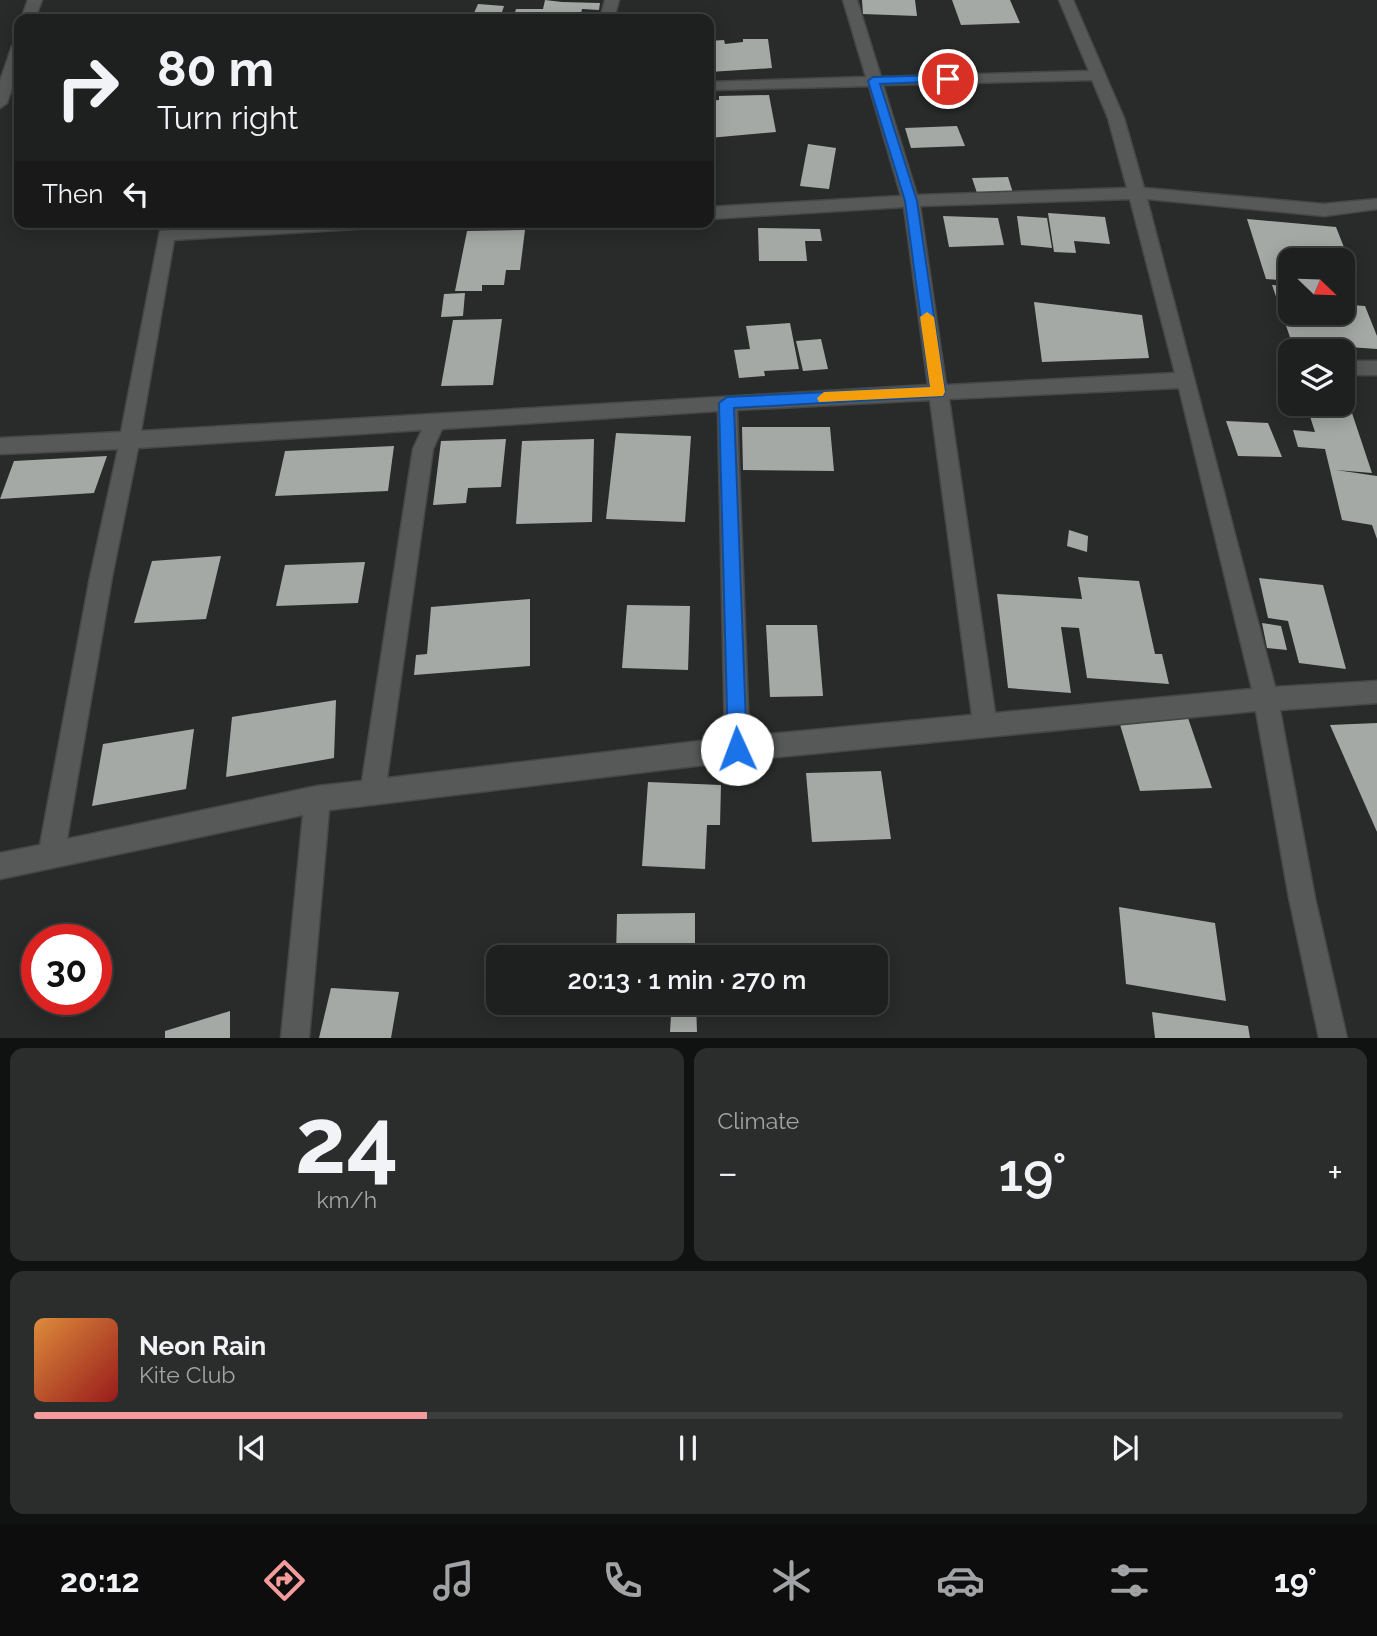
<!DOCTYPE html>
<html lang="en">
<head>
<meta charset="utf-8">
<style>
	body { margin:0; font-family:Raleway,sans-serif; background:#2b2d2c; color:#f1f3f6; height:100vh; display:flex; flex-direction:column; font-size:26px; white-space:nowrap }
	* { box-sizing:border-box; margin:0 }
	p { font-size:23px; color:#a1a3a4 }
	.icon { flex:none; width:38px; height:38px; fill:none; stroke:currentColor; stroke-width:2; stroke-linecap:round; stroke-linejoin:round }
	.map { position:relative; height:1038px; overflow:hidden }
	.side { display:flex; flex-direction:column; gap:10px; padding:10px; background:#101211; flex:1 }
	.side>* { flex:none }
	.banner { position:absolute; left:14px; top:14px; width:700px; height:214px; border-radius:14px; box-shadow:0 4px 18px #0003,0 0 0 2px #3c3e3d; background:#1e201f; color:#f1f3f6; overflow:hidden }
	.needle { width:46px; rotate:113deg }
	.tools { position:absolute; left:1278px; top:248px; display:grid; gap:14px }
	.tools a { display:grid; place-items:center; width:77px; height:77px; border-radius:14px; background:#1e201f; box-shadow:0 4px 18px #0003,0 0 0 2px #3c3e3d; font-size:35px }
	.speed { position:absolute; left:21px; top:924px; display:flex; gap:14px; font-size:35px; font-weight:700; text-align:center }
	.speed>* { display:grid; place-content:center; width:91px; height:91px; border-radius:50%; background:#1e201f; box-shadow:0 4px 18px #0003,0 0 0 2px #3c3e3d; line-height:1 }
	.speed .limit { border:10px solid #d22; background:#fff; color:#111 }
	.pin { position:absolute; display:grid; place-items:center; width:60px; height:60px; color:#fff; margin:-30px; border:4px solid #fff; border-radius:50%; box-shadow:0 2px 7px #0007 }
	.me { position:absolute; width:77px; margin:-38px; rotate:358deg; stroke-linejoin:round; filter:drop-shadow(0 0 5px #0008) }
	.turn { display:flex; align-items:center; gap:24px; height:147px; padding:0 28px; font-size:32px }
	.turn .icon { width:91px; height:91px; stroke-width:2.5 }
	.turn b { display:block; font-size:49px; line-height:60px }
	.then { display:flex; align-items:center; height:66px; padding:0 28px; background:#0003; gap:14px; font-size:26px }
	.big { font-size:52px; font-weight:600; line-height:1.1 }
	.side .widget { flex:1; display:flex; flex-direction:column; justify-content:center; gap:10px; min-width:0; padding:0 24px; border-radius:14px; background:#2b2d2c }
	.side .dial { align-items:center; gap:0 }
	.dial b { font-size:91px; line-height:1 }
	.song { display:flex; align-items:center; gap:21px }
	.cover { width:84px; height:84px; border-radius:10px; background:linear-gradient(135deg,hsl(30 70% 55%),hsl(0 70% 35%)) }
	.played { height:7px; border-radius:4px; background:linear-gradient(90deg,#f59b9b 30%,#3c3e3d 30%) }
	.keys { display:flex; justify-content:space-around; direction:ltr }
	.heat { display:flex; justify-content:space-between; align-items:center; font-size:38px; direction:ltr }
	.side .tiles { flex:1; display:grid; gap:10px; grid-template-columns:1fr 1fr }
	.widget:last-child { grid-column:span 2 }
	.trip { position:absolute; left:486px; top:945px; width:402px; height:70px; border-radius:14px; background:#1e201f; box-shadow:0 4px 18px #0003,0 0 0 2px #3c3e3d; font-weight:600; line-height:70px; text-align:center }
	.tab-bar { display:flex; height:112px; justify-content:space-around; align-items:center; background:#0c0d0c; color:#a1a3a4 }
	.tab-bar .icon { width:49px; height:49px }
	.tab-bar .on { color:#f59b9b }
	.tab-bar b { font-size:32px; color:#f1f3f6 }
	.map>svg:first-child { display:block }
	.building { fill:#a5a9a6 }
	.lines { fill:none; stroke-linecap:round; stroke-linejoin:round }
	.street-casing { stroke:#444745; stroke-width:3 }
	.street { fill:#565957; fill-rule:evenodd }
	.route { fill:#1a73e8; stroke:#114b97; stroke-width:2 }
	.slow { fill:#f59e0b }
</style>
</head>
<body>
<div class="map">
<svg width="1377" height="1038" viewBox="0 0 1377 1038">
	<rect width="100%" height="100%" fill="#282b29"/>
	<g class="building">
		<path d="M545 0 562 2 600 3 599 10 582 9 580 19H513L516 9H543Z"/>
		<path d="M862 0H915L917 16 863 14Z"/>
		<path d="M952 0H1010L1020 23 961 25Z"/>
		<path d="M478 4 504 6 501 15 474 13Z"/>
		<path d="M743 39H768L772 68 709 72V41L724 40 725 44 743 42Z"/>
		<path d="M769 95 776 132 709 138V101L719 100V96Z"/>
		<path d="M957 126 965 146 911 148 905 128Z"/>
		<path d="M808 144 836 148 829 189 800 186Z"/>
		<path d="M1008 177 1013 193H977L972 178Z"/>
		<path d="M1048 213 1105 217 1110 244 1074 241 1076 253 1054 252Z"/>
		<path d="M943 216 998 218 1004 245 949 247Z"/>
		<path d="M1017 216 1047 218 1052 248 1021 245Z"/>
		<path d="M1247 219 1336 227 1347 255 1329 253 1331 261H1290V281L1266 279Z"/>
		<path d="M758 228 820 229 822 241H805L807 261H759Z"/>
		<path d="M525 230 520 270H506L504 285H482V291H455L467 231Z"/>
		<path d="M1272 285 1290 286V313H1342V290H1345L1351 305 1365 306 1377 336V349L1292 343Z"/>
		<path d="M465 293 463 316 441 317 444 294Z"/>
		<path d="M1034 302 1142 315 1149 358 1042 362Z"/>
		<path d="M502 319 493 385 441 386 453 320Z"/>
		<path d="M790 323 799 369 764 371 765 376 739 378 734 350 750 349 746 326Z"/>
		<path d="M821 339 828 369 803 371 796 341Z"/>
		<path d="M1306 404H1349L1372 473 1336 470 1377 476V539L1372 525 1342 520 1325 449 1298 447 1293 430 1315 432Z"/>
		<path d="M1226 421 1268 423 1282 457 1238 456Z"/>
		<path d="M742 427H830L834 471 743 470Z"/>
		<path d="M616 433 691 436 685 522 606 519Z"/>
		<path d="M506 439 501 487 468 488 466 503 433 505 441 441Z"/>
		<path d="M594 439 592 522 516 524 522 441Z"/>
		<path d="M394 446 388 491 275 496 285 451Z"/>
		<path d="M107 456 94 493 0 499 14 461Z"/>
		<path d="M1069 530 1088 536 1087 552 1067 546Z"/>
		<path d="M221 556 206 619 134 623 152 561Z"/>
		<path d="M365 562 358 603 276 606 285 565Z"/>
		<path d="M1078 577 1139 581 1155 654H1162L1169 684 1087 678 1079 628 1061 627 1071 693 1008 688 997 594 1082 599Z"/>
		<path d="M1259 578 1323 585 1346 669 1299 663 1288 621 1268 618Z"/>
		<path d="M530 599V666L414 675 416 655 427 654 431 607Z"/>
		<path d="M627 605 690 606 688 670 622 668Z"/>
		<path d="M1262 623 1281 626 1287 650 1267 648Z"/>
		<path d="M766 625H817L823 696 770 697Z"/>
		<path d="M336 700 334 758 226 777 232 717Z"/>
		<path d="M1187 715 1212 788 1140 791 1118 718Z"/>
		<path d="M1377 723V832L1330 725Z"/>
		<path d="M194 729 186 789 92 806 103 744Z"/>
		<path d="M881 771 891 839 812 842 806 773Z"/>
		<path d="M648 782 721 785 720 825H707L705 869 642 866Z"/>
		<path d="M1119 907 1215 923 1226 1001 1126 984Z"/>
		<path d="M695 913V957H616L617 914Z"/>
		<path d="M331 988 399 992 391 1038H319Z"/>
		<path d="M615 1003H696L697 1032H670L671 1015 614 1016Z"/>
		<path d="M230 1011V1038H165V1031Z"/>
		<path d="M1152 1012 1248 1026 1250 1038H1155Z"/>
	</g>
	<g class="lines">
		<defs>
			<g id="street">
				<path d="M28 0H42L35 19H21Z"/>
				<path d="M605 0H619L614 19H600Z"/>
				<path d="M843 0H857L881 77 1089 71 1059 0H1073L1124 118 1144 188 1324 204 1377 199V209L1324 216 1147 199 1275 687 1377 681V703L1280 710 1315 898 1347 1038H1319L1289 898 1256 711 737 761 329 810 309 1038H281L303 815 0 879V853L40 845 90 577 118 449 0 454V438L121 432 160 231 277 222H379L371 228 174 240 141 431 928 385 904 207 709 219V207L901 196 869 86 709 90V82L866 77ZM1092 80 1108 118 1127 188 917 195 883 85ZM1130 199 1175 373 946 385 920 206ZM1179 388 1252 689 995 713 949 399ZM930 400 972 715 749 736 737 410ZM718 411 725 738 387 778 433 449 442 429ZM422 430 413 449 362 781 317 786 67 839 112 577 138 448Z"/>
				<path d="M19 42V67L7 103 0 108V81L12 46Z"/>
				<rect x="1342" y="361" width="35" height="14"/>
			</g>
		</defs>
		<use href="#street" class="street-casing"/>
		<use href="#street" class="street"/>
	</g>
	<path class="route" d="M948 75 952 76V81L880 84 917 201 945 392 943 396 734 408 747 749 744 756 737 758 731 756 728 749 719 403 727 397 930 387 905 201 868 81 873 77Z"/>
	<path class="slow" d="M927 312 934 317 945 392 943 396 819 402 817 398 824 392 930 387 920 317Z"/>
</svg>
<div class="tools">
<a><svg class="needle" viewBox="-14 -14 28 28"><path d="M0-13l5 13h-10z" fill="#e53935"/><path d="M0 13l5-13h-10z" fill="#a1a3a4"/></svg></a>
<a><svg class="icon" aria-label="layers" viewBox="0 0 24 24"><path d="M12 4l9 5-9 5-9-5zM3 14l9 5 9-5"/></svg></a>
</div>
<div class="speed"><div class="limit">30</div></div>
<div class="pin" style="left:948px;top:79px;background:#d93025"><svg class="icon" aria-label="arrive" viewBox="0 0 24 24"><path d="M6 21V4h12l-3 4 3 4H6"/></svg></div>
<svg class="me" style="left:737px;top:749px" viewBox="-20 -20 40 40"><circle r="19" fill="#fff"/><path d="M0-13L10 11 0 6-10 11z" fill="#1a73e8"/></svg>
<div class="trip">20:13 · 1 min · 270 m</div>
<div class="banner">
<div class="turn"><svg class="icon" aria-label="right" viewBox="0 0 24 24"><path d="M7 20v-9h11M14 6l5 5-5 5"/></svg><div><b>80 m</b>Turn right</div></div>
<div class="then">Then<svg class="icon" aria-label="left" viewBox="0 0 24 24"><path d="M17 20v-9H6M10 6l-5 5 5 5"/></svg></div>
</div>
</div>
<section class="side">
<div class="tiles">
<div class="widget dial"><b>24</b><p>km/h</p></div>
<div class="widget"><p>Climate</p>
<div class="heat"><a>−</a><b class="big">19°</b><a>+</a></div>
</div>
<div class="widget">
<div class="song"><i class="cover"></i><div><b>Neon Rain</b><p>Kite Club</p></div></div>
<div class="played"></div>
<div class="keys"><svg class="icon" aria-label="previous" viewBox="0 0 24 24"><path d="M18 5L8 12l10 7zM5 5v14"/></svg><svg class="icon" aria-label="pause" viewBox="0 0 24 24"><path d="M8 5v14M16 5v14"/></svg><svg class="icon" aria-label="next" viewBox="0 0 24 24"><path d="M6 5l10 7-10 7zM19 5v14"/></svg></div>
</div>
</div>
</section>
<nav class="tab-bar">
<b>20:12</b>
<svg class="icon on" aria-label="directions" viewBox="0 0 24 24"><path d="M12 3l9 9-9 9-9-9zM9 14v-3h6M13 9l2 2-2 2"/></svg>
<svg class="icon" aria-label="music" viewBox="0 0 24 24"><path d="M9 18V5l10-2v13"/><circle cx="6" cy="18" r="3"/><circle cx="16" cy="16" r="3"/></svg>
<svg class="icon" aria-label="phone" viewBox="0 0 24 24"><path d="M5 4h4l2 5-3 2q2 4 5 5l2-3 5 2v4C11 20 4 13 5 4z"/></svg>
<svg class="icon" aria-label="climate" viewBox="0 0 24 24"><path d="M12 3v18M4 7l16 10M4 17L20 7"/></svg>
<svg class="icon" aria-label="car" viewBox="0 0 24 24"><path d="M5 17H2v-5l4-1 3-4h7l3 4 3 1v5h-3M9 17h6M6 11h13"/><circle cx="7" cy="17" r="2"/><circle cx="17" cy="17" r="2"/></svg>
<svg class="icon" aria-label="filters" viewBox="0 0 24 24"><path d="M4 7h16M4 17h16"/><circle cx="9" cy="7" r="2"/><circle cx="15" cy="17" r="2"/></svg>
<b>19°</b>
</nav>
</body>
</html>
